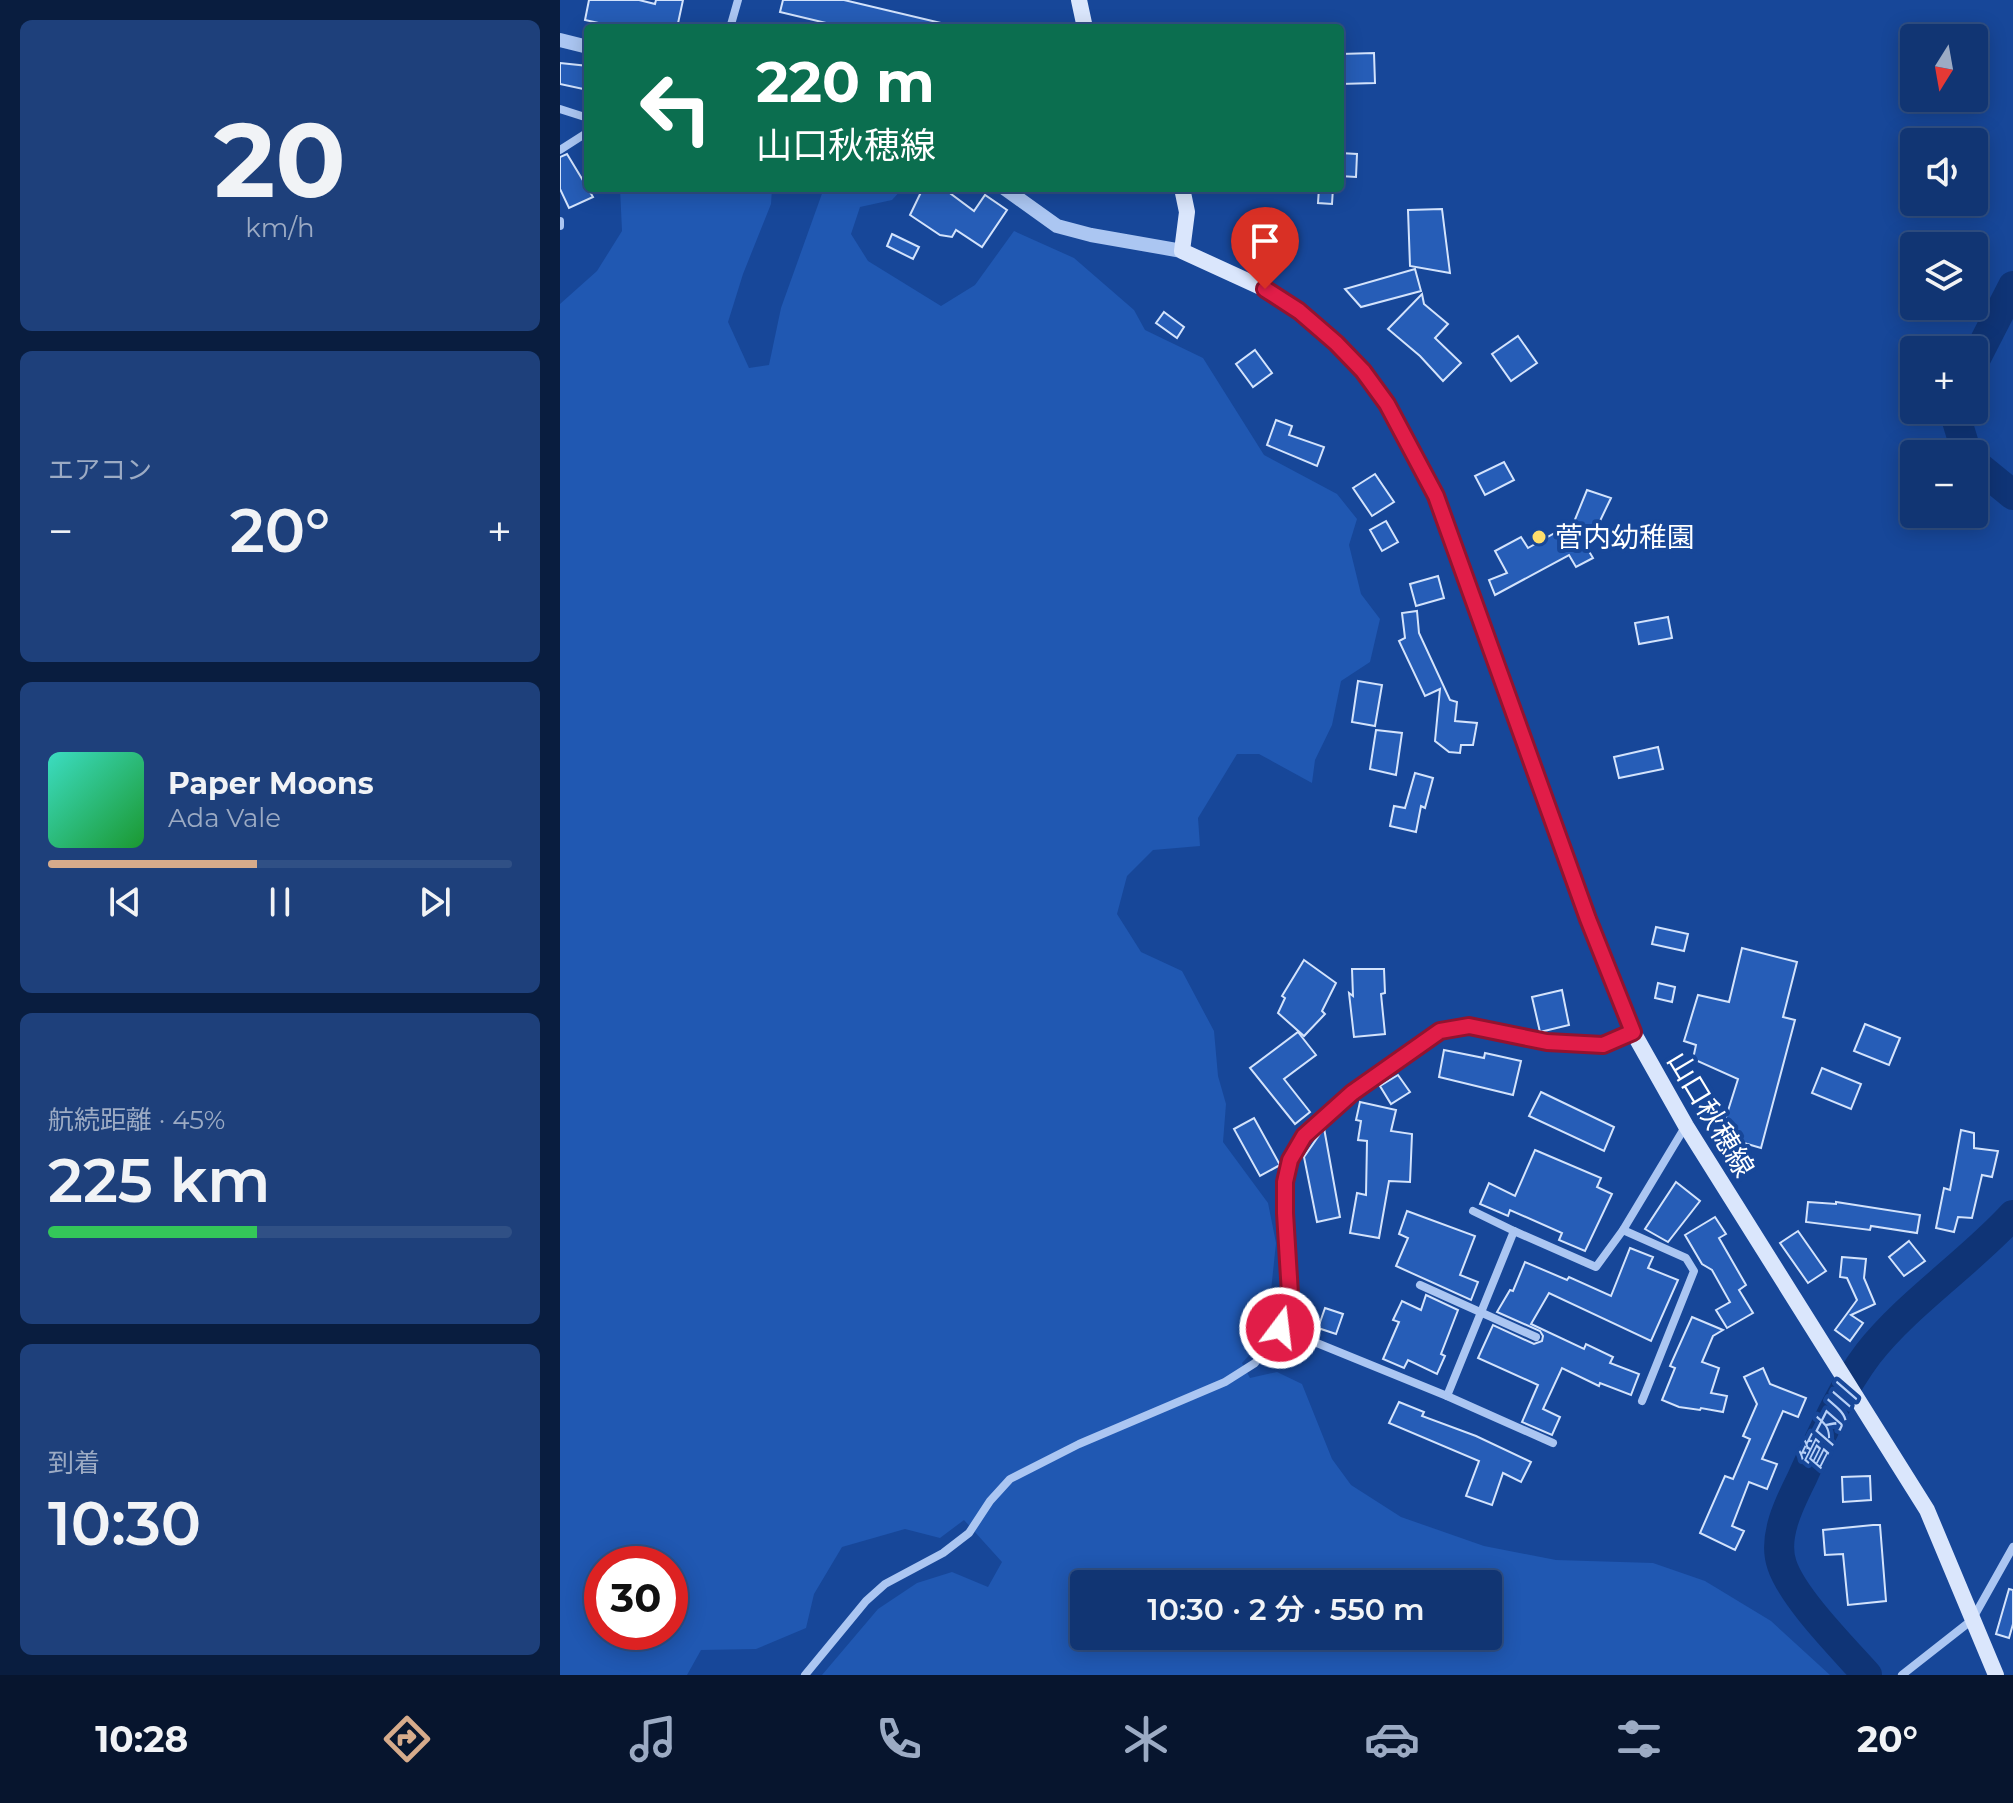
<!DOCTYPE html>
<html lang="ja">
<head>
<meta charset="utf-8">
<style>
	body { margin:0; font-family:Montserrat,"Noto Sans JP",sans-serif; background:#1e407b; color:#f1f3f6; height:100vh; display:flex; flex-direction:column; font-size:30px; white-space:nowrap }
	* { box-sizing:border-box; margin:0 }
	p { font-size:26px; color:#9cabc4 }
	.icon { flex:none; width:44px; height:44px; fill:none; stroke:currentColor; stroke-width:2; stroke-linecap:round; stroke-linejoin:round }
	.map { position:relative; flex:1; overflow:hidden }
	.drawer { display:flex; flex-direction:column; gap:20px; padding:20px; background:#091d3f; width:560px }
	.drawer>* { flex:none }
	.top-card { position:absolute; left:24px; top:24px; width:760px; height:168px; border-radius:8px; box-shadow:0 4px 20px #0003,0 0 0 2px #305085; background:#0b6e4f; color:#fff; overflow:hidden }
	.needle { width:52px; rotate:191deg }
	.tools { position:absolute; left:1340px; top:24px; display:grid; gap:16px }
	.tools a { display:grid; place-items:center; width:88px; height:88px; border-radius:8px; background:#113573; box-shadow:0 4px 20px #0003,0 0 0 2px #305085; font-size:40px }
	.speed { position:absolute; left:24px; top:1546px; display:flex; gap:16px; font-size:40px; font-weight:700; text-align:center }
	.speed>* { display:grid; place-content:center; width:104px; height:104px; border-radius:50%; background:#113573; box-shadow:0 4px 20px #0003,0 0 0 2px #305085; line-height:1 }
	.speed .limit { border:12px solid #d22; background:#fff; color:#111 }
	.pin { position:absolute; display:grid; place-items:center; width:68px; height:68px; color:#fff; margin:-82px -34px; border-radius:50% 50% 50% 0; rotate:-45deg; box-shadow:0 0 8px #0007 }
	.pin .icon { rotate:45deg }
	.me { position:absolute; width:88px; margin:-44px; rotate:15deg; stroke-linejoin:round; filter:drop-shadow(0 0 6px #0008) }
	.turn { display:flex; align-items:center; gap:28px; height:168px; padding:0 40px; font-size:36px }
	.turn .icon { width:104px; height:104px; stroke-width:2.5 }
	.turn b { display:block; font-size:56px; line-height:68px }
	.big { font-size:60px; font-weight:600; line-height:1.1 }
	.drawer .widget { flex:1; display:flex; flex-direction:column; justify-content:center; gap:12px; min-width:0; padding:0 28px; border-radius:12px; background:#1e407b }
	.drawer .dial { align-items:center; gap:0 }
	.dial b { font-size:104px; line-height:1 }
	.song { display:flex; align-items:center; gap:24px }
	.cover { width:96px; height:96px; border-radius:12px; background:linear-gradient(135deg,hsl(170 70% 55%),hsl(130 70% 35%)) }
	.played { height:8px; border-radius:4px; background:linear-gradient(90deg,#d6ab8b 45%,#305085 45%) }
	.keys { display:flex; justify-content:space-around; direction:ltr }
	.heat { display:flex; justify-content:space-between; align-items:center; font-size:44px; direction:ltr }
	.charge { height:12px; border-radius:6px; background:linear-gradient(90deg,#34c759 45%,#305085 0) }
	.trip { position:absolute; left:510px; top:1570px; width:432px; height:80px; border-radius:8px; background:#113573; box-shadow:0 4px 20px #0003,0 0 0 2px #305085; font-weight:600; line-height:80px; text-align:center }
	.tab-bar { display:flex; height:128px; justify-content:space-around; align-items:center; background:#07152e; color:#9cabc4 }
	.tab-bar .icon { width:56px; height:56px }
	.tab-bar .on { color:#d6ab8b }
	.tab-bar b { font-size:36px; color:#f1f3f6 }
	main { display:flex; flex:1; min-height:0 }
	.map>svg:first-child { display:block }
	.green { fill:#2058b2; fill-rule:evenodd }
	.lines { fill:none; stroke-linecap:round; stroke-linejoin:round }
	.river { stroke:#0f3476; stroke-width:30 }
	.building { fill:#265db7; stroke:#d3e3fc; stroke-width:2 }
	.minor { stroke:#abc6f2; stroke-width:8 }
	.tertiary { stroke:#abc6f2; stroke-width:14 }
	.secondary { stroke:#dae6fc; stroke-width:16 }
	.route-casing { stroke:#92132f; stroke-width:20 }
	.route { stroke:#e11d48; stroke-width:14 }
	.poi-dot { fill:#ffde6c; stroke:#174799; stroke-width:3 }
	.labels { text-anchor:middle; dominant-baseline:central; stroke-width:8; stroke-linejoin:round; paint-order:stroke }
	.poi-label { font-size:28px; fill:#fff; stroke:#174799; text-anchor:start }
	.street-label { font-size:28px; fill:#fff; stroke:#174799 }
	.water-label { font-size:30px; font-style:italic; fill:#b8d1f8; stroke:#174799 }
</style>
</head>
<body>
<main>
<section class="drawer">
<div class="widget dial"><b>20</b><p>km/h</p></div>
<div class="widget"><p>エアコン</p>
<div class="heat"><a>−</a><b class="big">20°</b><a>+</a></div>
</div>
<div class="widget">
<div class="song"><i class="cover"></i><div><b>Paper Moons</b><p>Ada Vale</p></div></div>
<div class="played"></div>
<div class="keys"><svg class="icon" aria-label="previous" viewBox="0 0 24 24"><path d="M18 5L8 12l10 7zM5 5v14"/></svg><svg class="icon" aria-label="pause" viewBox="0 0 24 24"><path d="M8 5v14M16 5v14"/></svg><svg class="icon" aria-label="next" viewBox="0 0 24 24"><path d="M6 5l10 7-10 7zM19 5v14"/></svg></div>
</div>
<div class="widget"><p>航続距離 · 45%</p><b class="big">225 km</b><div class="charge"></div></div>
<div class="widget"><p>到着</p><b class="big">10:30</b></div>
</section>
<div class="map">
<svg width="1453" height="1675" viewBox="0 0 1453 1675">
	<rect width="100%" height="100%" fill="#174799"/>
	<path class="green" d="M60 188H212L211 204 183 274 168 322 189 368 209 365 221 308 264 188 342 189 332 200 300 207 291 234 308 261 381 306 415 285 454 231 514 258 574 310 585 330 643 358 704 455 777 494 797 519 789 545 801 594 820 619 810 662 781 681 772 725 755 760 752 783 699 754H677L638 818 640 846 593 850 567 876 557 914 581 952 622 971 654 1031 658 1076 666 1104 663 1142 708 1203 716 1243 709 1310 697 1347 682 1363 690 1378 717 1372 742 1384 772 1459 791 1485 841 1517 924 1546 996 1560 1093 1563 1145 1581 1211 1621 1270 1675H262L318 1609 357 1583 392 1572 428 1587 442 1562 404 1520 380 1538 345 1529 282 1547 254 1594 246 1628 196 1649 141 1650 127 1675H0V304L37 271 62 231ZM42 1564H110V1632H42ZM524 1584H928V1636H524Z"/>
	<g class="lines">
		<g class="river">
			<path d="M1414 362 1453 286"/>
			<path d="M1400 410 1397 421 1407 454"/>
			<path d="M1414 463 1453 495"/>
			<path d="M1307 1675C1283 1648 1233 1598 1222 1565 1212 1537 1230 1502 1242 1478 1261 1436 1280 1391 1308 1354 1347 1304 1409 1263 1453 1215"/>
		</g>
	</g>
	<g class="building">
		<path d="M29 0H79L95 4 96 0H123L117 28H61L25 20Z"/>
		<path d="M223 0H284L381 23 380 28H287L220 12Z"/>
		<path d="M814 53 815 83 780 84V54Z"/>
		<path d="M0 63 28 66V90L0 84Z"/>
		<path d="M780 153 797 154 796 177 780 176Z"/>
		<path d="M7 154 33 197 9 208 0 189V157Z"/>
		<path d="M363 188H383L414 211 425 195 447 210 422 247 396 230 392 237 380 235 350 215Z"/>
		<path d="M759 188H773L772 204 758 203Z"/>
		<path d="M882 209 890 273 850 266 848 210Z"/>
		<path d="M332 234 359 247 353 259 327 246Z"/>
		<path d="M855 269 861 291 801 307 785 289Z"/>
		<path d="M862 294 864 304 888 324 875 338 901 363 883 381 860 356 828 329Z"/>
		<path d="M604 312 624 327 617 338 596 323Z"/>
		<path d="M958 336 977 363 951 381 932 354Z"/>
		<path d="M695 350 712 373 693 387 676 364Z"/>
		<path d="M716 420 732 426 729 435 764 447 757 466 707 445Z"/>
		<path d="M944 462 954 480 925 495 915 476Z"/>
		<path d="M815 474 834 502 812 516 793 488Z"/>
		<path d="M1027 490 1051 498 1027 548 1033 558 1016 567 1009 555 935 595 929 580 947 573 935 551 961 537 968 548 1014 522Z"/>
		<path d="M826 521 838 542 822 551 810 530Z"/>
		<path d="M878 576 884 598 856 606 850 584Z"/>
		<path d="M857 611 859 633 890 700 897 702 895 721 917 723 913 745H901L900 753 889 752 875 741 880 689 865 696 839 641 845 638 842 613Z"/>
		<path d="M1108 617 1112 638 1079 644 1075 623Z"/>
		<path d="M798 681 822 685 815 726 792 722Z"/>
		<path d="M816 730 842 733 836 775 810 769Z"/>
		<path d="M1098 747 1103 769 1059 778 1054 757Z"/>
		<path d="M855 773 873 778 865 808 861 806 856 832 830 826 834 806 845 808Z"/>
		<path d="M1096 927 1128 934 1124 951 1092 944Z"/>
		<path d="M1182 948 1237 962 1223 1017 1235 1020 1201 1148 1160 1136 1178 1079 1133 1059 1136 1045 1124 1041 1138 995 1169 1002Z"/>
		<path d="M744 960 776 983 762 1011 765 1014 744 1036 718 1013 725 998 722 996Z"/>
		<path d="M792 969H824L825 993 821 994 825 1034 794 1037 789 993 793 996Z"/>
		<path d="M1098 983 1115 987 1112 1002 1095 998Z"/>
		<path d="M1002 990 1009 1025 980 1032 972 997Z"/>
		<path d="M1305 1024 1340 1038 1329 1065 1294 1051Z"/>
		<path d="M738 1032 756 1055 724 1079 750 1112 735 1124 690 1068Z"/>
		<path d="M884 1050 924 1058 925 1053 961 1061 953 1095 879 1077Z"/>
		<path d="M1262 1068 1301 1084 1291 1109 1252 1093Z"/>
		<path d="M838 1075 850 1092 831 1104 820 1086Z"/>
		<path d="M981 1092 1054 1127 1044 1151 969 1116Z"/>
		<path d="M800 1102 836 1110 831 1131 852 1134 850 1182 829 1181 819 1238 790 1233 797 1193 806 1195 807 1141 798 1140 801 1121 796 1120Z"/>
		<path d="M694 1118 720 1165 700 1176 674 1129Z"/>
		<path d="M764 1128 780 1217 757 1222 744 1157Z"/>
		<path d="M1401 1130 1414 1133V1148L1438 1151 1432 1177 1422 1175 1412 1218 1398 1217 1394 1232 1376 1228 1384 1188 1390 1190Z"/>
		<path d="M975 1150 1041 1178 1037 1187 1052 1194 1025 1251 999 1240 1002 1233 950 1210 948 1216 920 1204 929 1183 955 1196Z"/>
		<path d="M1116 1182 1140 1201 1108 1242 1085 1229Z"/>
		<path d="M1248 1202 1276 1204V1202L1360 1215 1357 1233 1311 1226 1310 1230 1246 1222Z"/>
		<path d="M847 1211 915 1236 900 1275 918 1282 911 1300 836 1266 848 1238 839 1234Z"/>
		<path d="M1155 1217 1166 1234 1159 1238 1186 1285 1179 1290 1193 1313 1167 1328 1156 1310 1170 1302 1152 1270 1142 1264 1125 1235Z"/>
		<path d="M1238 1231 1266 1271 1248 1283 1220 1243Z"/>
		<path d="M1349 1241 1365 1261 1344 1276 1329 1257Z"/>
		<path d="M1070 1248 1093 1257 1088 1268 1118 1280 1091 1341 989 1293 971 1324 1024 1349 1026 1344 1053 1357 1050 1363 1079 1374 1071 1395 1040 1383 1039 1386 1002 1368 983 1409 1000 1417 992 1435 962 1422 978 1385 918 1358 933 1325 974 1344 982 1341 983 1336 980 1331 937 1312 950 1290 953 1291 965 1262 1007 1280 1009 1277 1051 1296Z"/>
		<path d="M1282 1257 1306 1259 1304 1278 1315 1304 1291 1315 1303 1323 1290 1341 1275 1330 1297 1300 1287 1278 1280 1277Z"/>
		<path d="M866 1295 898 1310 881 1354 885 1356 877 1374 848 1360 844 1368 823 1359 839 1322 833 1320 842 1301 861 1310Z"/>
		<path d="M765 1308 783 1314 776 1334 758 1328Z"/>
		<path d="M1132 1317 1163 1330 1153 1336 1142 1362 1159 1368 1151 1393 1167 1396 1163 1412 1141 1408 1140 1410 1119 1407 1102 1400 1115 1368 1110 1366Z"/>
		<path d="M1203 1368 1210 1384 1246 1398 1238 1417 1223 1411 1202 1459 1217 1464 1207 1489 1189 1482 1172 1526 1184 1531 1175 1550 1140 1533 1165 1476 1173 1479 1190 1439 1183 1436 1197 1404 1184 1377Z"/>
		<path d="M839 1402 864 1412 862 1416 916 1436 971 1462 961 1482 943 1473 932 1505 906 1496 919 1461 829 1423Z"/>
		<path d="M1310 1476 1311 1500 1283 1502 1282 1477Z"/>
		<path d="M1313 1525H1320L1326 1601 1288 1605 1283 1554 1265 1555 1263 1530Z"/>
		<path d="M1449 1589 1453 1590V1624L1449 1638 1436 1634Z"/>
	</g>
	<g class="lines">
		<g class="minor">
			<path d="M170 28 178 0"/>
			<path d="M0 109 28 118"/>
			<path d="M0 150 28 132"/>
			<path d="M0 221V226"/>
			<path d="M913 1211 954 1231"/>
			<path d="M1063 1230 1126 1258 1134 1271 1082 1401"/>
			<path d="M860 1285 976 1337"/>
			<path d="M720 1328 887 1396 954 1231 1036 1267 1063 1230 1125 1127"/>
			<path d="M887 1396 993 1443"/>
			<path d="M245 1675 306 1601 325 1584 383 1553 409 1533 430 1501 450 1479 519 1444 665 1382 695 1363 720 1328 730 1294 725 1213V1182L730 1160 744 1136 792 1093 880 1031 909 1026 987 1042 1043 1045 1073 1032"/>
			<path d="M1342 1675 1412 1620 1453 1547"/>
		</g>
		<g class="tertiary">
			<path d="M0 40 28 47"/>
			<path d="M444 188 497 226 531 235 622 251"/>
		</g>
		<g class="secondary">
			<path d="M519 0 525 28"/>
			<path d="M622 188 627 212 622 251 705 289 739 311 776 343 803 371 827 404 876 496 1028 919 1073 1032 1126 1126 1367 1510 1436 1675"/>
		</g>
	</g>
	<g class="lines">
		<defs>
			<path id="route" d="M705 289 739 311 776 343 803 371 827 404 876 496 1028 919 1073 1032 1043 1045 987 1042 909 1026 880 1031 792 1093 744 1136 730 1160 725 1182V1213L730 1294 720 1328"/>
		</defs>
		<use href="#route" class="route-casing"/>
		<use href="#route" class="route"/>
	</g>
	<circle class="poi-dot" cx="979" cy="537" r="8"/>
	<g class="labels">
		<g class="poi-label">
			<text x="995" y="537">菅内幼稚園</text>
		</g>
		<g class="street-label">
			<text transform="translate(1151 1114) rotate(59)">山口秋穂線</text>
		</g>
		<g class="water-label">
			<text transform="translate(1267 1429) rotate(-63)">管内川</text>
		</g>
	</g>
</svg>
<div class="tools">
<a><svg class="needle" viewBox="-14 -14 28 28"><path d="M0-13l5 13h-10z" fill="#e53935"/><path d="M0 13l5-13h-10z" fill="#9cabc4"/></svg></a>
<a><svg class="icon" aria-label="sound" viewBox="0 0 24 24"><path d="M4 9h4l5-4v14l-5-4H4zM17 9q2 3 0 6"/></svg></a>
<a><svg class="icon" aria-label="layers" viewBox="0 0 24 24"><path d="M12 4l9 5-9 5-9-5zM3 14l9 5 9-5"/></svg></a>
<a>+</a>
<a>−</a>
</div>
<div class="speed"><div class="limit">30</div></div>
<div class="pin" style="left:705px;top:289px;background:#d93025"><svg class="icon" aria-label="arrive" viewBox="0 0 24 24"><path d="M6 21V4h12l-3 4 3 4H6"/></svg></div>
<svg class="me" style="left:720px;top:1328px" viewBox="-20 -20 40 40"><circle r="17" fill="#e11d48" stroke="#fff" stroke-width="3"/><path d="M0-11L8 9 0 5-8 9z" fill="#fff"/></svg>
<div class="trip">10:30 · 2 分 · 550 m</div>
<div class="top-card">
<div class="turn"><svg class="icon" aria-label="left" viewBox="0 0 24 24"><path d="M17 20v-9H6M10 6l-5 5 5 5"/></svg><div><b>220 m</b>山口秋穂線</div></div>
</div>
</div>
</main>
<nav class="tab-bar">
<b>10:28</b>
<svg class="icon on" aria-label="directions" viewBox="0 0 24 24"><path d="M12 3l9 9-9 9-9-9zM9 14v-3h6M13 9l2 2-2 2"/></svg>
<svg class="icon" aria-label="music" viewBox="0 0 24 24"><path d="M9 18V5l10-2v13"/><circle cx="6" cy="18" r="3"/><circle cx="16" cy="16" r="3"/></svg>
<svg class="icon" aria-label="phone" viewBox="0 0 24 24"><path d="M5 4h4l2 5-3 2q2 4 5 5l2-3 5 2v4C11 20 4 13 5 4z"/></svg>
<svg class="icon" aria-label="climate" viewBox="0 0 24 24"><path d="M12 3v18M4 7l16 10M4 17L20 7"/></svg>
<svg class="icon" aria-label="car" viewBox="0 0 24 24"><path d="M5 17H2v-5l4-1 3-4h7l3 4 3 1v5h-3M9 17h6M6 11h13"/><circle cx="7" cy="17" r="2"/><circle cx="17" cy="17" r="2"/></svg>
<svg class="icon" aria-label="filters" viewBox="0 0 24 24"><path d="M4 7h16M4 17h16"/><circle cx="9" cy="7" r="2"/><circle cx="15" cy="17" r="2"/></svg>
<b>20°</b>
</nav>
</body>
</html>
